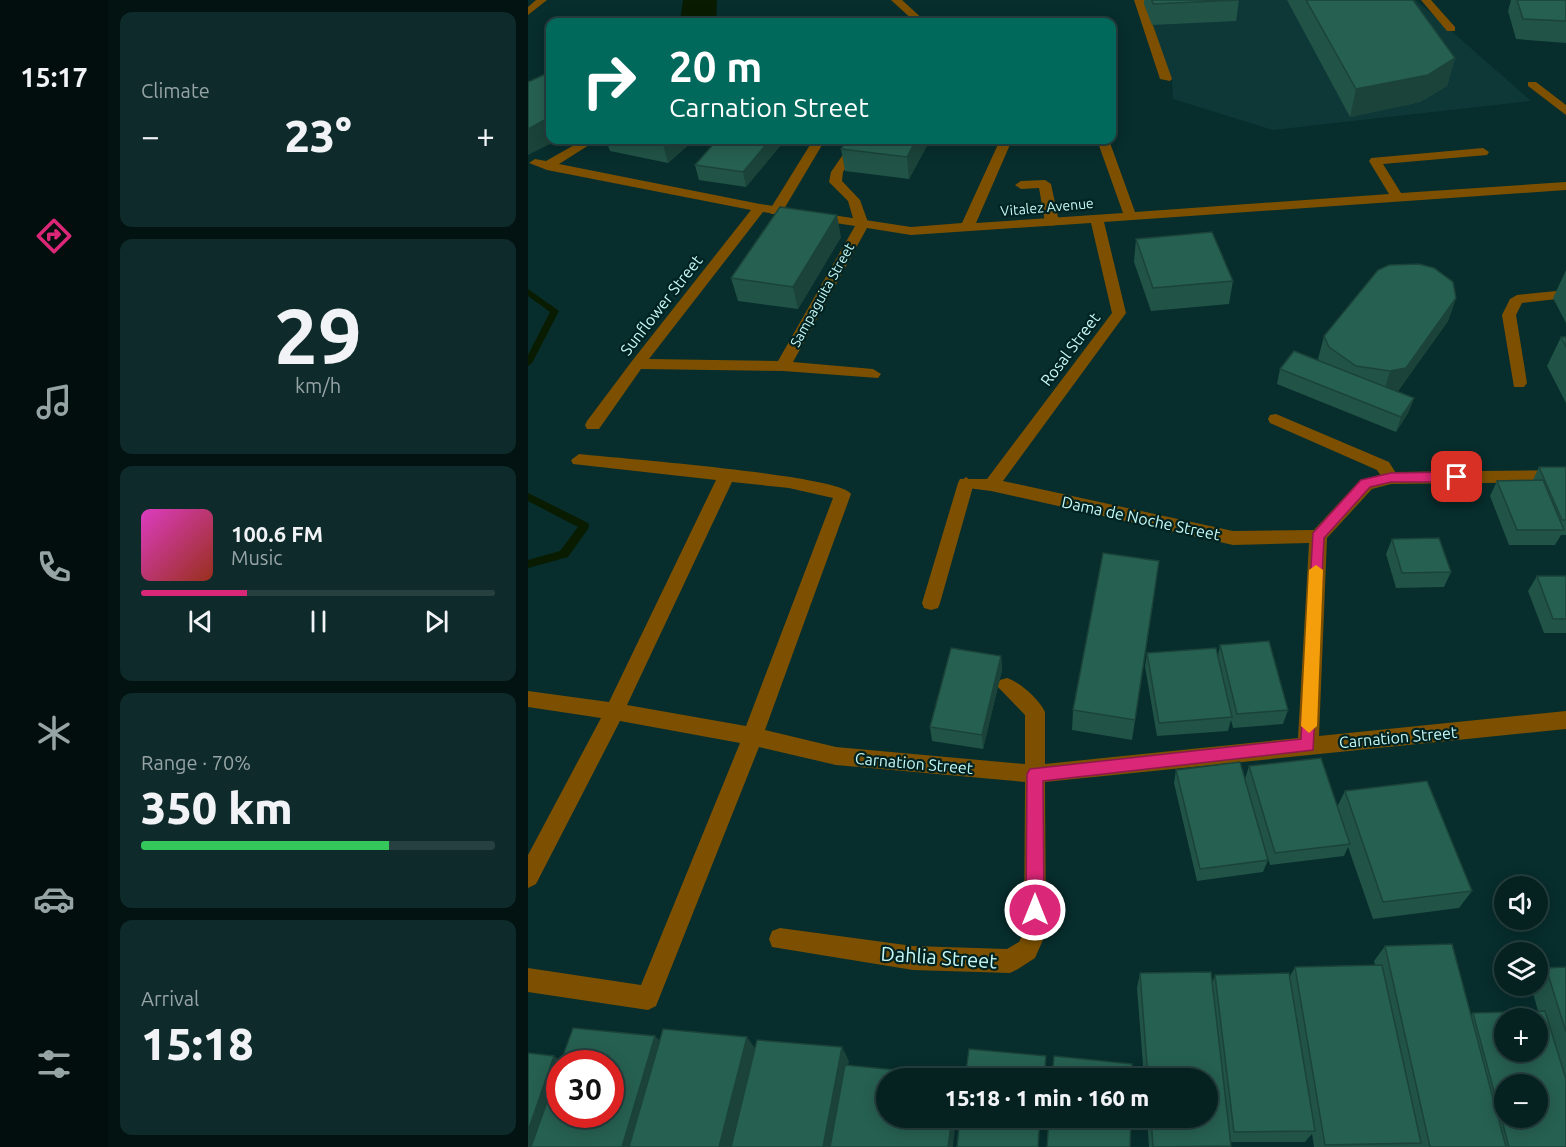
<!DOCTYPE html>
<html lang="en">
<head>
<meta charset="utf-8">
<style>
	body { margin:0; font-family:Ubuntu,sans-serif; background:#0e2a2a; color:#f1f3f6; height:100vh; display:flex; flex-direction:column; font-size:22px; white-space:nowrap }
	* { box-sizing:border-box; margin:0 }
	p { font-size:20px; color:#97a4a5 }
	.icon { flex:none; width:33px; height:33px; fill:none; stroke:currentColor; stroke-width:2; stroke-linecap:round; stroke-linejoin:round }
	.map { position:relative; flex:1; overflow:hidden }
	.panel { display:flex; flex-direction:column; gap:12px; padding:12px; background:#031312; width:420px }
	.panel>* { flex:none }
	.hud { position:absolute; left:18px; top:18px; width:570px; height:126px; border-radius:12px; box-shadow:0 3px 15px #0003,0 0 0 2px #263f3f; background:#00695c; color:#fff; overflow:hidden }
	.buttons { position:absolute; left:966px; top:876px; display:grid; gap:12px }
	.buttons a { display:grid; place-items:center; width:54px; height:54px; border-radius:50%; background:#052221; box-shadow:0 3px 15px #0003,0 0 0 2px #263f3f; font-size:30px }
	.speed { position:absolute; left:18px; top:1050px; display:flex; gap:12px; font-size:30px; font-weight:700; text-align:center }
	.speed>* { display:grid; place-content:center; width:78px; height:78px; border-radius:50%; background:#052221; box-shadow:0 3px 15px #0003,0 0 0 2px #263f3f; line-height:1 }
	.speed .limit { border:9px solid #d22; background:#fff; color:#111 }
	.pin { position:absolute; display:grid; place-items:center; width:51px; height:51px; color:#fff; margin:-26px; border-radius:12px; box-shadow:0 3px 9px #0006 }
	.me { position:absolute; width:66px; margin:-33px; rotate:0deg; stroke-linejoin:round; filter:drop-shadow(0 0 4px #0008) }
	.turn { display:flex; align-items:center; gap:21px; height:126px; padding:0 24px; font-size:27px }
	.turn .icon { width:78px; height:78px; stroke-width:2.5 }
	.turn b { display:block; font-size:42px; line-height:51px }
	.big { font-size:45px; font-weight:800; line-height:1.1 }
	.panel .tile { flex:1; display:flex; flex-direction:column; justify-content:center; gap:9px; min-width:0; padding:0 21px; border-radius:12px; background:#0e2a2a }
	.panel .dial { align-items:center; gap:0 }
	.dial b { font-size:78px; line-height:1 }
	.song { display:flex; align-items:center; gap:18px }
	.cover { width:72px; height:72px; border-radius:9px; background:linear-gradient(135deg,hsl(310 70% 55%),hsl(10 70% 35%)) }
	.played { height:6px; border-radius:3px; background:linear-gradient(90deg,#db2777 30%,#263f3f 30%) }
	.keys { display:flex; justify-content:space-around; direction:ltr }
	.heat { display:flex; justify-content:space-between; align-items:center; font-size:33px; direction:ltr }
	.charge { height:9px; border-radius:4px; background:linear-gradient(90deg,#34c759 70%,#263f3f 0) }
	.trip { position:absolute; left:348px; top:1068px; width:342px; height:60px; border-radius:30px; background:#052221; box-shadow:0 3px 15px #0003,0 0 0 2px #263f3f; font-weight:800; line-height:60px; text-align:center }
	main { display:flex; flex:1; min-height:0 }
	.menu { display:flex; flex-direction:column; width:108px; justify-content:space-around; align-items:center; background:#020e0d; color:#97a4a5 }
	.menu .icon { width:42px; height:42px }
	.menu .selected { color:#db2777 }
	.menu b { font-size:27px; color:#f1f3f6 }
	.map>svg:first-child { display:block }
	.built { fill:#0e3838 }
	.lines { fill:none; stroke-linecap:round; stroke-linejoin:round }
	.stream { fill:#091c00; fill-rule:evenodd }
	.river { fill:#091c00; fill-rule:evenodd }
	.service { fill:#7c5000; fill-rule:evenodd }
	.minor { fill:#7c5000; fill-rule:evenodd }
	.wall { fill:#215346 }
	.shaded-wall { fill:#1b4339 }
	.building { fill:#266051; stroke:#1b4339; stroke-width:1.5; fill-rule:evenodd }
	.route { fill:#db2777; stroke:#8e194d; stroke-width:1.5 }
	.slow { fill:#f59e0b }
	.labels { text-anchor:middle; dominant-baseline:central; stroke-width:4.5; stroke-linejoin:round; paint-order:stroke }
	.far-street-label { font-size:14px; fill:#c6f8f6; stroke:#002322 }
	.street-label { font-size:16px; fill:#c6f8f6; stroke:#002322 }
	.near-street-label { font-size:20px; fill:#c6f8f6; stroke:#002322 }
</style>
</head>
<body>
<main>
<nav class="menu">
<b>15:17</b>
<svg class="icon selected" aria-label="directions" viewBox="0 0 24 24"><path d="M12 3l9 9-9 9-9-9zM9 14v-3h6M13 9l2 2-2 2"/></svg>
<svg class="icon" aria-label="music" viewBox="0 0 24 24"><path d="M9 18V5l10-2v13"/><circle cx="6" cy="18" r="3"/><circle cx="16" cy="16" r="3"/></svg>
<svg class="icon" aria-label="phone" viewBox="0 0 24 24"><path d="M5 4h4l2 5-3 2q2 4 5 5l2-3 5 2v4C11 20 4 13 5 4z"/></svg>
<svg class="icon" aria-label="climate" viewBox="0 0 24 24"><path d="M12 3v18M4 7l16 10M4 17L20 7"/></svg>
<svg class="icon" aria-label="car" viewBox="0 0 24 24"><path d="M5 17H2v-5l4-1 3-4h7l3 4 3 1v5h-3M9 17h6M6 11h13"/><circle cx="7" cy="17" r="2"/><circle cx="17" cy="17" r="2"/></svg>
<svg class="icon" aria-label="filters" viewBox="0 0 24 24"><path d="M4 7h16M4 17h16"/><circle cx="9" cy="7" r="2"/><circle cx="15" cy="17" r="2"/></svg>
</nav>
<section class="panel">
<div class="tile"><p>Climate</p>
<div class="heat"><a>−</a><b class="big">23°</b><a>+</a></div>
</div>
<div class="tile dial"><b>29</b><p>km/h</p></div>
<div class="tile">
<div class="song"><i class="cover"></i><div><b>100.6 FM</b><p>Music</p></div></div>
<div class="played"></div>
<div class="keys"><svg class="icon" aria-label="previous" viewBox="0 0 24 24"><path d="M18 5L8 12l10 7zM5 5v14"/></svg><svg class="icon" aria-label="pause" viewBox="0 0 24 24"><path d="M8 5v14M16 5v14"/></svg><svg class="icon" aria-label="next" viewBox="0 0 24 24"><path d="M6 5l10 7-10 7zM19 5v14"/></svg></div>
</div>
<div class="tile"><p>Range · 70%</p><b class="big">350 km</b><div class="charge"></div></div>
<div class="tile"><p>Arrival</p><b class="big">15:18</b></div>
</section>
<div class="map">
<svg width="1038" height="1147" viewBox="0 0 1038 1147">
	<rect width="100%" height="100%" fill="#072d2c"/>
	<path class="built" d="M614 0H888L1003 101 745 130 645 99 644 81Z"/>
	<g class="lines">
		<g class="stream">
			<path d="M0 289 31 311 4 363 0 366V355L22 312 0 296Z"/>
			<path d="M0 493 60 523 61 526 60 529 40 557 0 568V560L32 551 50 527 0 501Z"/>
		</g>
		<path class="river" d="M155 0H189L188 22H152Z"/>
		<g class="service">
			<path d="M363 0H374L398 22H387Z"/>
			<path d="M893 0H903L927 27V31H919Z"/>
			<path d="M285 140H297L253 214H243L241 211Z"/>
			<path d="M325 140H337L315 172 314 181 332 200 341 225 334 229 327 225 320 201 301 182 303 172Z"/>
			<path d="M517 180 523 184 531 222 524 226 517 222 511 188 493 189 487 185 493 181Z"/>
			<path d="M1038 290V298L994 303 988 315 999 383 996 387H986L974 315 982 299 989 295Z"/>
			<path d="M748 414 861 462 871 478 869 482H857L849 470 742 423 740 419 742 415Z"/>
			<path d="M51 454C86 458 313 475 323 494L237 730 308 747 315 750 318 756 315 762 308 765 231 747 128 1006 120 1010 0 992V968L113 985 212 743 92 721 8 884 0 888V855L73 718 0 707V691L81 702 188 480 45 464 43 460ZM204 482 261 488 305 498 218 726 99 705Z"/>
			<path d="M438 477 446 483 412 603 410 608 403 610 396 608 394 603 430 483Z"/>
			<path d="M479 678C492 682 511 699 517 712V774L514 781 507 783 500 781 497 774V715L469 686 472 680Z"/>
		</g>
		<g class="minor">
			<path d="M8 0H19L0 15V7Z"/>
			<path d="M606 0H616L644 79 642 81 632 79Z"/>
			<path d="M1000 82H1008L1038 105V115L1000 86Z"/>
			<path d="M55 140H69L31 164 232 204 383 227 434 223 472 140H484L448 223 595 213 569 140H581L607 212 861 194 841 161 843 158 955 148 961 152 959 155 855 164 873 193 1038 182V190L576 222 598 313 475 481 705 531 786 530 832 480 863 472 1038 470V482L863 484 844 489 799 538 791 736 1038 711V729L517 782 518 933 507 958 490 969 482 973 385 970 244 947 241 939 244 931 252 928 385 946 479 949 491 942 496 932 497 782 308 765 301 762 298 756 301 750 308 747 507 765 770 738 781 543 705 545 463 491 432 487 430 483 432 479H459L584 313 563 223 383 235 339 228 265 362 345 369 353 374 350 378 255 371 113 369 71 429H59L57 425 59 421 104 361 223 210 19 170 1 163 7 159 18 161ZM235 212 327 226 250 361 121 359Z"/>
		</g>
	</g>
	<g class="wall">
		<path d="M616 0H711L708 21 624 25 616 4Z"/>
		<path d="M759 0H885L927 58 919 86 892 102 822 117Z"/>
		<path d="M983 0H1038V43L988 39 980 11Z"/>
		<path d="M78 140H166L140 163 82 151Z"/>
		<path d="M189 140H257L218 187 171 180 167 165Z"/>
		<path d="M402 140 381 179 317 171 313 149Z"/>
		<path d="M313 237 270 309 210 301 203 278Z"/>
		<path d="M608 239 705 281 701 304 623 311 606 262Z"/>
		<path d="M1038 270V323L1025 298Z"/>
		<path d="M928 298 920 321 870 391H869L886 398 880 413 868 432 749 384 752 369 791 361 790 359 796 336Z"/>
		<path d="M1033 337H1038V403L1019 366Z"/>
		<path d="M1011 467H1038V535H1033L1027 545H981L962 496 969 481 1005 480Z"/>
		<path d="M864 539 923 572 916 587 868 588 858 554Z"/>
		<path d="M1009 576H1038V633H1016L1000 591Z"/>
		<path d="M628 583 604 740 544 730 545 710Z"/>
		<path d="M692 645 760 710 755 724 705 728 703 720 700 731 629 736 617 667 619 653 690 656Z"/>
		<path d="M473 656 474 670 455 749 404 741 402 727Z"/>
		<path d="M721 766 809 807 817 791 944 891 931 908 845 919 820 847 816 856 742 865 717 779Z"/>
		<path d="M648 770 740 860 735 872 669 881 646 783Z"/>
		<path d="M857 946 943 1015 945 1013 1010 1011 1003 986H1010V976L1018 968 1038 967V1147H786L784 1134 777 1142H703V1147H621L619 1118H680V1078H616L609 988 612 973 684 984 687 975 761 978 767 967 847 965 846 961Z"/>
	</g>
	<g class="shaded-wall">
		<path d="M927 58 919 86 892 102 822 117 828 89Z"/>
		<path d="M22 117V140H30L0 155V129Z"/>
		<path d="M136 140H166L140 163 134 141Z"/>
		<path d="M242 140H257L218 187 215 172Z"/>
		<path d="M388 140H402L381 179 379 157Z"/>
		<path d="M309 215 313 237 270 309 265 287Z"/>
		<path d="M928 298 920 321 870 391 855 394 862 371Z"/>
		<path d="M886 398 880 413 868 432 873 417Z"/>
		<path d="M631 561 628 583 604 740 607 720Z"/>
		<path d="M473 656 474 670 455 749 454 735Z"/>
		<path d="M127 1036 140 1049 112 1147H94Z"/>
		<path d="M219 1037 229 1051 206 1147H191Z"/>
		<path d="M314 1047 321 1061 305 1147H295Z"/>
		<path d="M26 1056 37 1064H32V1103L17 1147H0V1131Z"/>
		<path d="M424 1118H428L425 1147H420Z"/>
	</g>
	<g class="building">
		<path d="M624 0H711L625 4Z"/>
		<path d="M778 0H885L927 58 900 75 828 89Z"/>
		<path d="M989 0H1038V21L995 19Z"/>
		<path d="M22 72V117L0 129V82Z"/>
		<path d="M189 140H242L215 172 167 165Z"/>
		<path d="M319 140H388L379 157 313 149Z"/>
		<path d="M252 207 309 215 265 287 203 278Z"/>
		<path d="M684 232 705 281 625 288 608 239Z"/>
		<path d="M891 264 906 268 925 282 928 298 878 368 862 371 828 366 801 347 796 336 850 270 861 265Z"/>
		<path d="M1033 337H1038V347Z"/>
		<path d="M766 351 886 398 873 417 752 369Z"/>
		<path d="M1011 467H1038V520H1034Z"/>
		<path d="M1015 480 1036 530H989L969 481Z"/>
		<path d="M911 538 923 572 874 573 864 539Z"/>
		<path d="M575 553 631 561 607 720 545 710Z"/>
		<path d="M1009 576H1038V619H1025Z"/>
		<path d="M741 641 760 710 709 714 692 645Z"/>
		<path d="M423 648 473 656 454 735 402 727Z"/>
		<path d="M688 648 704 717 631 723 619 653Z"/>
		<path d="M793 758 822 844 747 853 721 766Z"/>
		<path d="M712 762 740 860 672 869 648 770Z"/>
		<path d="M899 781 944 891 855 902 817 791Z"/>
		<path d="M924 944 978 1147H902L857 946Z"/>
		<path d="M854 965 893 1143 797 1145 767 967Z"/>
		<path d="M1038 967V1032L1018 968Z"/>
		<path d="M683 972 703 1146 625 1147 623 1118H680V1078H620L612 973Z"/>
		<path d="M761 973 787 1131 706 1132 687 975Z"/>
		<path d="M1017 1011 1038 1079V1147H981L945 1013ZM976 1018H1010V1052H976ZM976 1084H1010V1118H976Z"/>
		<path d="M45 1028 127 1036 94 1147H3L32 1065V1114H82V1064H32Z"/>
		<path d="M135 1029 219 1037 191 1147H101Z"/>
		<path d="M229 1040 314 1047 295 1147H203Z"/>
		<path d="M441 1049 518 1056 516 1078H437Z"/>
		<path d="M0 1053 26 1056 0 1131Z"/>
		<path d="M526 1056 604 1064V1078H524Z"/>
		<path d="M317 1065 429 1076 428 1078H358V1118H424L420 1147H302Z"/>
		<path d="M432 1118H512L510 1147H429Z"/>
		<path d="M521 1118H603L602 1147H519Z"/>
	</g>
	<path class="route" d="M929 472 935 477 929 482H863L842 487 796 538 785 750 515 781 516 910 513 916 507 918 501 916 498 910 499 774 502 769 773 739 785 533 833 480 863 473Z"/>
	<path class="slow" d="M788 565 795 570 789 726 781 733 773 726 781 570Z"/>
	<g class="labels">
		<g class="far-street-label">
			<text transform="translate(519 207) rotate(-5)">Vitalez Avenue</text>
			<text transform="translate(294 295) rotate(-61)">Sampaguita Street</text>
		</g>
		<g class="street-label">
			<text transform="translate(133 305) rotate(-52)">Sunflower Street</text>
			<text transform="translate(542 349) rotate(-53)">Rosal Street</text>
			<text transform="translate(613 518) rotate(12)">Dama de Noche Street</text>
			<text transform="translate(870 737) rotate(-5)">Carnation Street</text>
			<text transform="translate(386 763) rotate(5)">Carnation Street</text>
		</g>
		<g class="near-street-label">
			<text transform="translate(411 957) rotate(4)">Dahlia Street</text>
		</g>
	</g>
</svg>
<div class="buttons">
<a><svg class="icon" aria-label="sound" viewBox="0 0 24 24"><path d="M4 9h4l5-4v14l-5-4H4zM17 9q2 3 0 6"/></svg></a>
<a><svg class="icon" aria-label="layers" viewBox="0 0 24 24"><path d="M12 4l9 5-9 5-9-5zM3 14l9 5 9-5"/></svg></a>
<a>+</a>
<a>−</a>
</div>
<div class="speed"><div class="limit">30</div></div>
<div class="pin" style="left:929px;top:477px;background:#d93025"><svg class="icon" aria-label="arrive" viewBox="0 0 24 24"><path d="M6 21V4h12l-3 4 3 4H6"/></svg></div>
<svg class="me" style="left:507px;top:910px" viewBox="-20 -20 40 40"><circle r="17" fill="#db2777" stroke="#fff" stroke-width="3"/><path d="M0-11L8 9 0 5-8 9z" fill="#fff"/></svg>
<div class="trip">15:18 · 1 min · 160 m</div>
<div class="hud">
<div class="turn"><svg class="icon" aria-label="right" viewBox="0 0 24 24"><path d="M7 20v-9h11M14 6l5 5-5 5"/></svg><div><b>20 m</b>Carnation Street</div></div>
</div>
</div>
</main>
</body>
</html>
